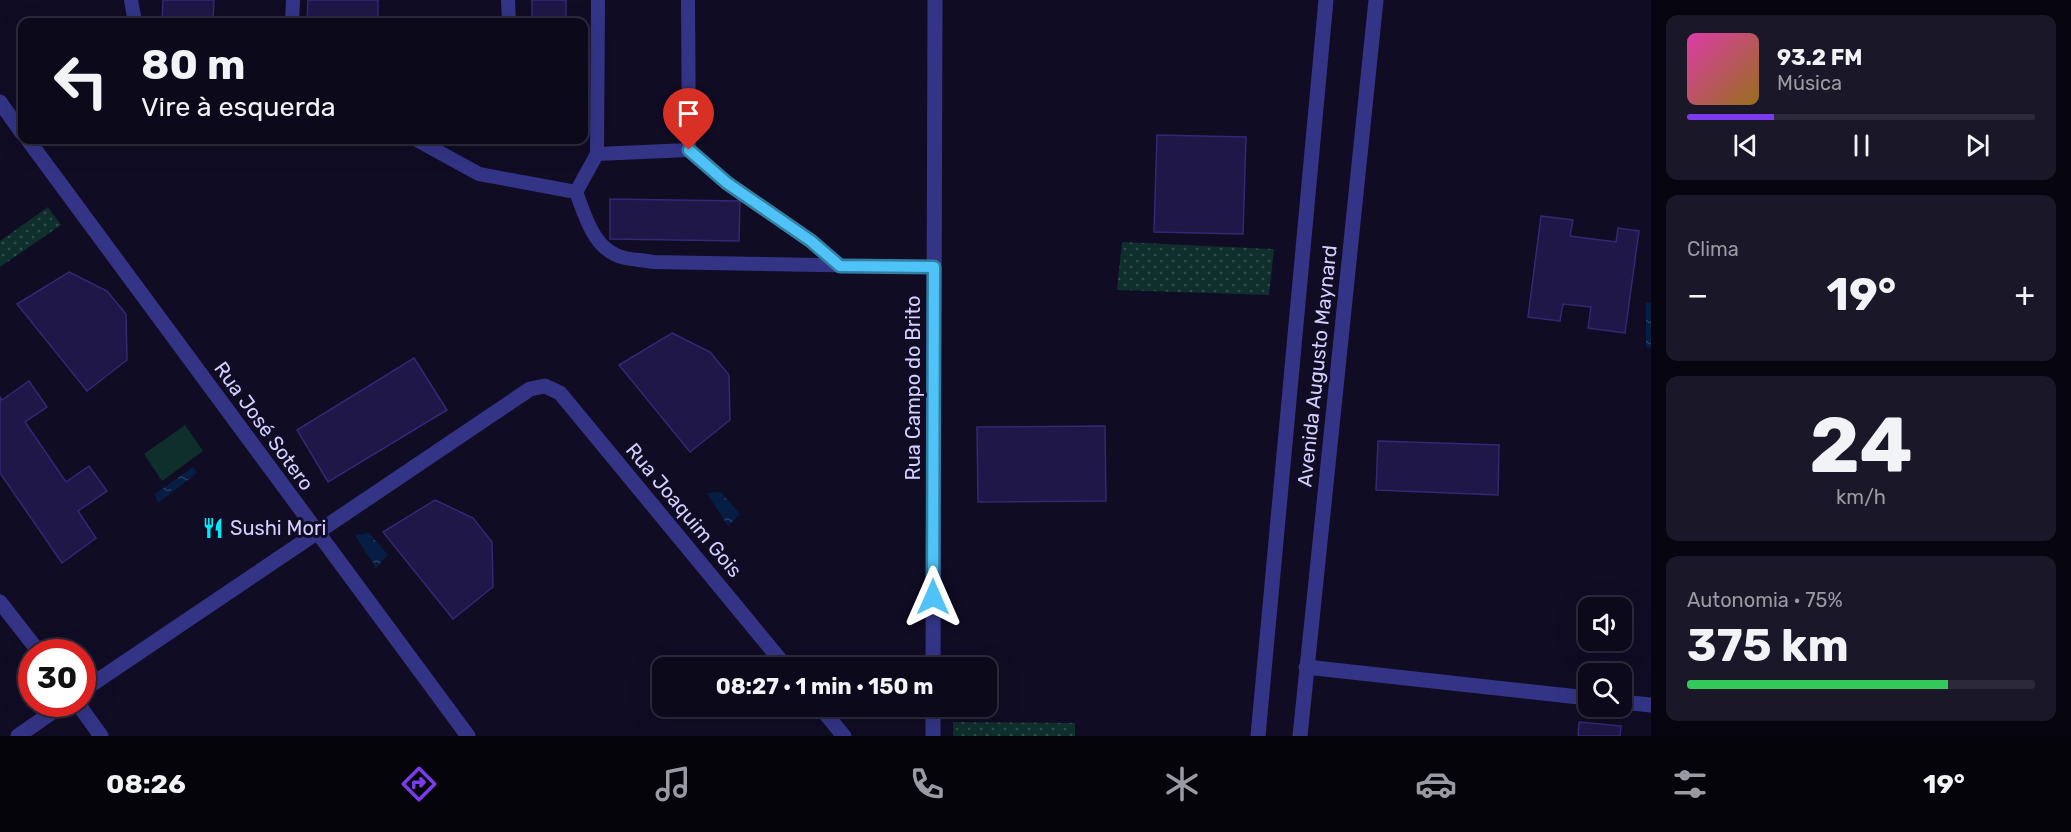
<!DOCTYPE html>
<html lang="pt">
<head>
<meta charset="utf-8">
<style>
	body { margin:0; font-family:Rubik,sans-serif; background:#1a1728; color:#f1f3f6; height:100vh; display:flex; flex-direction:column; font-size:22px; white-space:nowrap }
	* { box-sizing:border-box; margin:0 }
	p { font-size:20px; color:#9a9aa3 }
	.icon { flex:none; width:33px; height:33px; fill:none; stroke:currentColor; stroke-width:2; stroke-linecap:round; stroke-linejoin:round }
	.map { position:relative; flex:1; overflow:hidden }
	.details { display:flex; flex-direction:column; gap:15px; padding:15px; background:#07050f; width:420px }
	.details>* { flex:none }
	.top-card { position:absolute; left:18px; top:18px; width:570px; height:126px; border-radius:12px; box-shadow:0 6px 24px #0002,0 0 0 2px #2c2a3a; background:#0c091b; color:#f1f3f6; overflow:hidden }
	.buttons { position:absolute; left:1578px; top:597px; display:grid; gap:12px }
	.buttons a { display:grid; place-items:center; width:54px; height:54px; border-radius:12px; background:#0c091b; box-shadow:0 6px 24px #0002,0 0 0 2px #2c2a3a; font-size:30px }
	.speed { position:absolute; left:18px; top:639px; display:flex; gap:12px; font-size:30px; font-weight:700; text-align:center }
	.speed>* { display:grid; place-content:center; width:78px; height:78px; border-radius:50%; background:#0c091b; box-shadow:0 6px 24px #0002,0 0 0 2px #2c2a3a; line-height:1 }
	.speed .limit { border:9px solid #d22; background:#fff; color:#111 }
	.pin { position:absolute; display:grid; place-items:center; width:51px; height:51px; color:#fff; margin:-62px -26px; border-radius:50% 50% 50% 0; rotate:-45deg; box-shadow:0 0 6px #0007 }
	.pin .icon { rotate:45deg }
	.me { position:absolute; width:66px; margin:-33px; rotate:0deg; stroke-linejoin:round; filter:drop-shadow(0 0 4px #0008) }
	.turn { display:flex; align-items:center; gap:21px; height:126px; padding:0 24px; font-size:27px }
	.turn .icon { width:78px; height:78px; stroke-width:2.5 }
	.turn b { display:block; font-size:42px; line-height:51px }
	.big { font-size:45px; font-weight:700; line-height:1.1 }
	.details .tile { flex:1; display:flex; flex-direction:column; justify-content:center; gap:9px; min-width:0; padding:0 21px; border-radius:12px; background:#1a1728 }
	.details .dial { align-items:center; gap:0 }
	.dial b { font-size:78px; line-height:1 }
	.song { display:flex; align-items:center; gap:18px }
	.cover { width:72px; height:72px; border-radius:9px; background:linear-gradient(135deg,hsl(320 70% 55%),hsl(40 70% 35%)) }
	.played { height:6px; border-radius:3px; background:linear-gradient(90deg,#7c3aed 25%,#2c2a3a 25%) }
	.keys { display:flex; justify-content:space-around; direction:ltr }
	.heat { display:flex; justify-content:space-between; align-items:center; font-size:33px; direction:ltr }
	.charge { height:9px; border-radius:4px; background:linear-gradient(90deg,#34c759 75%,#2c2a3a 0) }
	.trip { position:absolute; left:652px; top:657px; width:345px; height:60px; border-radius:12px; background:#0c091b; box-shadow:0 6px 24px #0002,0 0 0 2px #2c2a3a; font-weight:700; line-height:60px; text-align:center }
	.dock { display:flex; height:96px; justify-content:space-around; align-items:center; background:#05040b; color:#9a9aa3 }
	.dock .icon { width:42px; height:42px }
	.dock .active { color:#7c3aed }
	.dock b { font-size:27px; color:#f1f3f6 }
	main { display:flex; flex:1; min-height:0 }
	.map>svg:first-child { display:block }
	.grass { fill:url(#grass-dots) }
	.park { fill:#0f2f2c }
	.water { fill:url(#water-ripples) }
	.building { fill:#1f1747; stroke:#342774; stroke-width:1.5 }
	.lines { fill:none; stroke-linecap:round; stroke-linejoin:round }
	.service { stroke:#343487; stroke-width:14 }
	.minor { stroke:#343487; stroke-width:15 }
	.tertiary { stroke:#343487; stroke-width:15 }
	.route-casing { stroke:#337fa1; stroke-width:15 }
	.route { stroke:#4fc3f7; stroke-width:10 }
	.labels { text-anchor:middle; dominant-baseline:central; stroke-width:6; stroke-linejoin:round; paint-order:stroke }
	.street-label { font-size:20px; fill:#d3cfff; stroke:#100c24 }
	.poi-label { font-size:20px; fill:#d3cfff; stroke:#100c24; text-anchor:start }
</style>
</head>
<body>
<main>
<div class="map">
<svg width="1651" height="736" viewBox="0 0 1651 736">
	<defs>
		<pattern id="grass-dots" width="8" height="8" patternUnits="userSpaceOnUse" patternTransform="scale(1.5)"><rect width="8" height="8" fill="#0f2f2c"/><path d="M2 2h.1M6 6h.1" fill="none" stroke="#314c4c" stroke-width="1.8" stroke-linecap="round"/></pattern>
		<pattern id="water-ripples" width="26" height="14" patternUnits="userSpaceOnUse" patternTransform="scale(1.5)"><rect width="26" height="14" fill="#061e44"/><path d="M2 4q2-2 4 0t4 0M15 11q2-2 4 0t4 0" fill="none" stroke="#293e60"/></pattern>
	</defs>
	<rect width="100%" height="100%" fill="#100c24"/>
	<g class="grass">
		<path d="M48 207 61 225 0 267V241Z"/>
		<path d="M1122 242 1274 249 1269 295 1117 290Z"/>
		<path d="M953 722 1075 723V736H953Z"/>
	</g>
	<path class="park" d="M185 425 203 451 162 481 144 454Z"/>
	<g class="water">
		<path d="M1646 303H1651V348L1646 347Z"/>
		<path d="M193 467 197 473 158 503 155 494Z"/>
		<path d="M721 492 740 514 728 526 707 493Z"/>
		<path d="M369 533 388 555 376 568 355 535Z"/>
	</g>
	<g class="building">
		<path d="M163 0H214L213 22H162Z"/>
		<path d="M308 0H378V22H307Z"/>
		<rect x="532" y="0" width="34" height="22"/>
		<path d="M1157 135 1246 137 1243 234 1154 232Z"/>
		<path d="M610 199 740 201 739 241 610 239Z"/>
		<path d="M1541 216 1573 220 1570 236 1616 242 1618 228 1639 231 1625 333 1588 328 1591 307 1563 304 1560 321 1528 317Z"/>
		<path d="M69 272 107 291 126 314 127 360 87 391 17 304Z"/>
		<path d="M672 333 710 352 729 375 730 420 690 452 619 365Z"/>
		<path d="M414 358 447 410 328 482 297 430Z"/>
		<path d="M29 381 47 407 25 422 66 482 89 466 107 491 78 511 96 538 62 563 0 473V397L2 400Z"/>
		<path d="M1105 426 1106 501 978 502 977 427Z"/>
		<path d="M1378 441 1499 445 1498 495 1376 490Z"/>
		<path d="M435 500 473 518 492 542 493 587 453 619 383 532Z"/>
		<path d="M1579 722 1621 726 1620 736H1578Z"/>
	</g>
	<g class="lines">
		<g class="service">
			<path d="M131 0 135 22"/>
			<path d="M508 0 509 22"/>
			<path d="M688 0 689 150"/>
			<path d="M292 22 293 0"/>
			<path d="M417 140 479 174 576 192C586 218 594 251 625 258 634 260 644 260 653 262L934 267"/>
			<path d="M597 154 598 0"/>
			<path d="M576 192 597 154 689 150 727 183 811 241 840 266"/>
		</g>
		<g class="minor">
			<path d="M0 102 22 133"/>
			<path d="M28 140 468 736"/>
			<path d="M0 602 39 652"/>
			<path d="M1306 667 1588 698"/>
			<path d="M933 668 935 0"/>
			<path d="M82 691 530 389 545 386 560 393 787 668"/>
			<path d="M1622 702 1651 705"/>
			<path d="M78 704 101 736"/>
			<path d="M819 706 844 736"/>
			<path d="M18 736 64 704"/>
			<path d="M933 736V706"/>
		</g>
		<g class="tertiary">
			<path d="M1258 736 1326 0"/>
			<path d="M1300 736 1376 0"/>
		</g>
	</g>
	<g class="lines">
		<defs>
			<path id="route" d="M689 150 727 183 811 241 840 266 934 267 933 597"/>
		</defs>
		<use href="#route" class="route-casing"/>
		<use href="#route" class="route"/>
	</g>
	<defs>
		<symbol id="restaurant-bare" viewBox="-9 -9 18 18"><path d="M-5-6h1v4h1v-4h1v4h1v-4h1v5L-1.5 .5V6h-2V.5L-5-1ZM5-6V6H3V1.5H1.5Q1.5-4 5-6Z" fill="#00eafa" stroke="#100c24" stroke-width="2.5" paint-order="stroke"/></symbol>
	</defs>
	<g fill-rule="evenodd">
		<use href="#restaurant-bare" x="198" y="513" width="30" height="30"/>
	</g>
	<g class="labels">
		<g class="street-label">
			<text transform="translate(1317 366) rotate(-84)">Avenida Augusto Maynard</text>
			<text transform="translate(913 388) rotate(-90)">Rua Campo do Brito</text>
			<text transform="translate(264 426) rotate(54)">Rua José Sotero</text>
			<text transform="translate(684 510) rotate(50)">Rua Joaquim Gois</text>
		</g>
		<g class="poi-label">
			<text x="230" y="528">Sushi Mori</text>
		</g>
	</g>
</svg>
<div class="buttons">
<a><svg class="icon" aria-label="sound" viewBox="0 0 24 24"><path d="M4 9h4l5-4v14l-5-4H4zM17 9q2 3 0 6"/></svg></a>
<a><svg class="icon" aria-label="search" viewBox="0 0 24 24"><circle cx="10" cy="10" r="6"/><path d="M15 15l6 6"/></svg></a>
</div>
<div class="speed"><div class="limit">30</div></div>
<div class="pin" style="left:689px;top:150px;background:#d93025"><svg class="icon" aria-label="arrive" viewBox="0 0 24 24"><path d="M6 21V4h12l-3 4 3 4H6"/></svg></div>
<svg class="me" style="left:933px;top:597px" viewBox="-20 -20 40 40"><path d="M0-17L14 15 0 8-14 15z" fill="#4fc3f7" stroke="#fff" stroke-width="4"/></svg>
<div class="trip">08:27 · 1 min · 150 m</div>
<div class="top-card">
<div class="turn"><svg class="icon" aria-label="left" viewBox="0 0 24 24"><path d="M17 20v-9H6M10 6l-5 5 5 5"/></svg><div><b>80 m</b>Vire à esquerda</div></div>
</div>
</div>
<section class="details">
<div class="tile">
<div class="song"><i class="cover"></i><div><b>93.2 FM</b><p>Música</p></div></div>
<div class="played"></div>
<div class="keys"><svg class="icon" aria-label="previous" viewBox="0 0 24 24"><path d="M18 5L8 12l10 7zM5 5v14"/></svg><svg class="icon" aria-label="pause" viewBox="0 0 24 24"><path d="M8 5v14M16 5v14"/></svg><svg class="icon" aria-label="next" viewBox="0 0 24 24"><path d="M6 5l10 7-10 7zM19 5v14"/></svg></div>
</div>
<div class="tile"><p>Clima</p>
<div class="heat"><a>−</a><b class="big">19°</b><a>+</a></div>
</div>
<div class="tile dial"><b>24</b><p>km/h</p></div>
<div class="tile"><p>Autonomia · 75%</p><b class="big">375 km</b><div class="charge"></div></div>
</section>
</main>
<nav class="dock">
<b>08:26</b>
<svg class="icon active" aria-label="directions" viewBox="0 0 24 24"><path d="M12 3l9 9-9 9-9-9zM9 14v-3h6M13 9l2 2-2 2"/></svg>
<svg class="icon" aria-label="music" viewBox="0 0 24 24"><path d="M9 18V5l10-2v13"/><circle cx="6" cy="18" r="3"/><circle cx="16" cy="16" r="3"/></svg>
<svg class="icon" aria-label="phone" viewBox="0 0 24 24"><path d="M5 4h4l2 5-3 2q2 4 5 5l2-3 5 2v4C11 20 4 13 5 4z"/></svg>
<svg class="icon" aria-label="climate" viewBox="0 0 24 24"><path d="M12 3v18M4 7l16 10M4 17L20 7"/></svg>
<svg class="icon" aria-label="car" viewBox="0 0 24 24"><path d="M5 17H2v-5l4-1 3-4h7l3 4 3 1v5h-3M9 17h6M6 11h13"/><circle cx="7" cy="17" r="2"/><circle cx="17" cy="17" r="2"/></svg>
<svg class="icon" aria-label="filters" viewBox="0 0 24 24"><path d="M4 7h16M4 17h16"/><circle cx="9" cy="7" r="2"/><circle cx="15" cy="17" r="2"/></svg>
<b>19°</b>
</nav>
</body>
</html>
